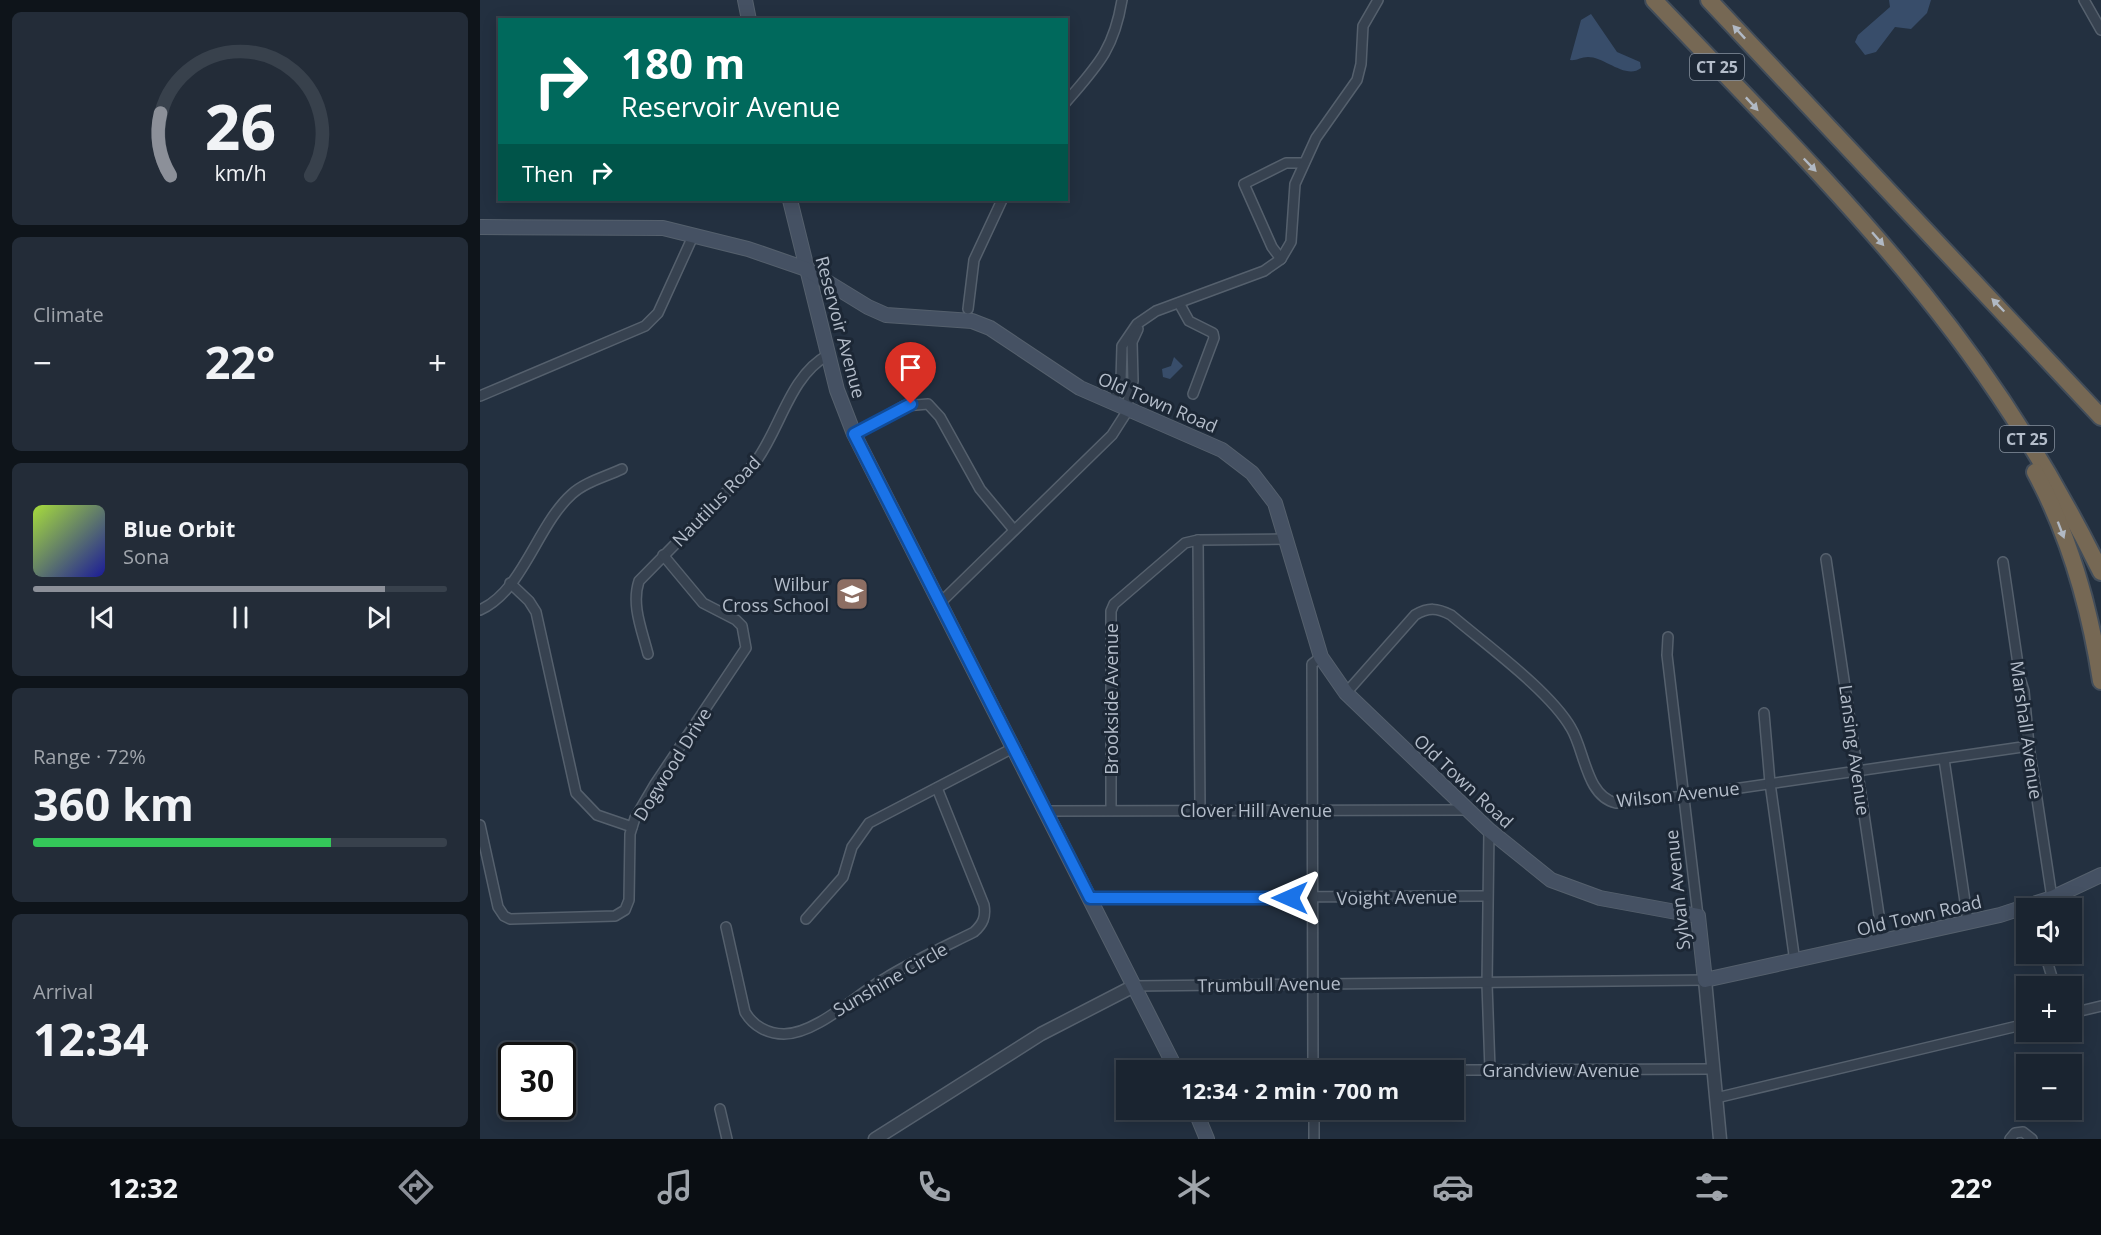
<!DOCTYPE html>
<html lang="en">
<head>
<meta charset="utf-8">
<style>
	body { margin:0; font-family:"Open Sans",sans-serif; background:#232c38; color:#f1f3f6; height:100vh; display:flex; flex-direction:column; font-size:22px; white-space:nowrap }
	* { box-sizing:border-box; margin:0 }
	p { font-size:20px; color:#9fa4ab }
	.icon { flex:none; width:33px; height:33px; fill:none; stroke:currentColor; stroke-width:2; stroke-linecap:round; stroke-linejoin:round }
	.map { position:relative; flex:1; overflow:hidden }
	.side { display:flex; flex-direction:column; gap:12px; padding:12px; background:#0e141a; width:480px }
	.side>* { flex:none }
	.guide { position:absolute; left:18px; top:18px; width:570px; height:183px; border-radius:0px; box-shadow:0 3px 15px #0003,0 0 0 2px #38414c; background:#00695c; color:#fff; overflow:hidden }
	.controls { position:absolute; left:1536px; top:898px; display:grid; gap:12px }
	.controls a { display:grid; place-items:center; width:66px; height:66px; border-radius:0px; background:#1a2430; box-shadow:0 3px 15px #0003,0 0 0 2px #38414c; font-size:30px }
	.speed { position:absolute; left:18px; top:1042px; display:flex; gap:12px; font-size:30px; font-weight:700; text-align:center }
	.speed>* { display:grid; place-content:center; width:78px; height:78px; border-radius:50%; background:#1a2430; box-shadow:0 3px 15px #0003,0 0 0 2px #38414c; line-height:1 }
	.speed .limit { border:3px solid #111; border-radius:9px; background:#fff; color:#111 }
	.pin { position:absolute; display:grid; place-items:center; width:51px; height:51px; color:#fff; margin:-62px -26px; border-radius:50% 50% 50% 0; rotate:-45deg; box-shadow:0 0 6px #0007 }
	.pin .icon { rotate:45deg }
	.me { position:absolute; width:66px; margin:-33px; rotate:270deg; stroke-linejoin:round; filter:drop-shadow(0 0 4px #0008) }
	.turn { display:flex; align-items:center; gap:21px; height:126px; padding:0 24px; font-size:27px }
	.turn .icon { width:78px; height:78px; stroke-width:2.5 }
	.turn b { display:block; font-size:42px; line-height:51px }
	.then { display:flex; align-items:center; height:57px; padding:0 24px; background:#0003; gap:12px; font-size:22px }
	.big { font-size:45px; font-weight:700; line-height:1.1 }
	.side .card { flex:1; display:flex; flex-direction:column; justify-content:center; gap:9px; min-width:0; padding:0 21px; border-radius:9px; background:#232c38 }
	.side .dial { align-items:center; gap:0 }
	.dial svg { height:156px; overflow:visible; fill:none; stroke:#38414c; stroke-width:7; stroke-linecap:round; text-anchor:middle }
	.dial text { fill:#f1f3f6; stroke:none }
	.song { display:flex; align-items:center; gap:18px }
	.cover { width:72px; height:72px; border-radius:9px; background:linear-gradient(135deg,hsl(80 70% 55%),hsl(240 70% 35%)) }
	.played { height:6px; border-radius:3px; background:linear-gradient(90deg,#8c9099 85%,#38414c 85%) }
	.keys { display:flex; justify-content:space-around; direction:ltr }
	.heat { display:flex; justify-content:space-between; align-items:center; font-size:33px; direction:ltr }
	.charge { height:9px; border-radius:4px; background:linear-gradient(90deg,#34c759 72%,#38414c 0) }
	.trip { position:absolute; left:636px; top:1060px; width:348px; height:60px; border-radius:0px; background:#1a2430; box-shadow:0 3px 15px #0003,0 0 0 2px #38414c; font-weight:700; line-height:60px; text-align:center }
	.tabs { display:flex; height:96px; justify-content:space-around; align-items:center; background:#0a0e13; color:#9fa4ab }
	.tabs .icon { width:42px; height:42px }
	.tabs .on { color:#8c9099 }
	.tabs b { font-size:27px; color:#f1f3f6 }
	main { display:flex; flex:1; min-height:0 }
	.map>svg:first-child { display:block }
	.water { fill:#384d6a }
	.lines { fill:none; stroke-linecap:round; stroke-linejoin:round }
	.minor-casing { stroke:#55606d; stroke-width:12 }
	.tertiary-casing { stroke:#55606d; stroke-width:15 }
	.secondary-casing { stroke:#55606d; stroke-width:16 }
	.motorway-casing { stroke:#424d5a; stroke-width:20 }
	.minor { stroke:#374250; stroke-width:9 }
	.tertiary { stroke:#374250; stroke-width:12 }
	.secondary { stroke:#455163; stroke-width:14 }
	.motorway { stroke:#766854; stroke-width:16 }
	.oneway { fill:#b1b9c4 }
	.route-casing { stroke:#114b97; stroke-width:15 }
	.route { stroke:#1a73e8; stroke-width:10 }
	.labels { text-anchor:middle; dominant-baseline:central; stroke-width:6; stroke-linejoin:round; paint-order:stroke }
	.shield { fill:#1c2735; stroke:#86909d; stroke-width:1.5 }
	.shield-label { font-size:16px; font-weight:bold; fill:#b4bdca }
	.street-label { font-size:18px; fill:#b4bdca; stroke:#1c2735 }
	.poi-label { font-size:18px; fill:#b4bdca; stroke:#1c2735; text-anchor:end }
</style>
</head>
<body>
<main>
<section class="side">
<div class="card dial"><svg viewBox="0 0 100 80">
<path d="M14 69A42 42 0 1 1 86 69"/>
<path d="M14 69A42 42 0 0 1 9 37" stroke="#8c9099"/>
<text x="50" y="56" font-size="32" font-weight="700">26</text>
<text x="50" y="72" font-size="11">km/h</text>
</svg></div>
<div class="card"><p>Climate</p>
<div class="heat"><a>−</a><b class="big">22°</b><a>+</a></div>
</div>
<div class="card">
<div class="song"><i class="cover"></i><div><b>Blue Orbit</b><p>Sona</p></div></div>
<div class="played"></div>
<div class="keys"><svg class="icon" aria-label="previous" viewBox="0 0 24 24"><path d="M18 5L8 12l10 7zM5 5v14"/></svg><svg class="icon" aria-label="pause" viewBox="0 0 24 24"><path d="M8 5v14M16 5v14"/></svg><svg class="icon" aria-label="next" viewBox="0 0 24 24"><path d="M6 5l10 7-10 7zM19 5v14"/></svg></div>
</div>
<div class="card"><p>Range · 72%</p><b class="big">360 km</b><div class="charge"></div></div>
<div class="card"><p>Arrival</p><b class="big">12:34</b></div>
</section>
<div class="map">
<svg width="1621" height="1139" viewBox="0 0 1621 1139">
	<rect width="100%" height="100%" fill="#233040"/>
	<g class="water">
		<path d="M1409 0H1451L1447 13 1431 29 1415 27 1396 52 1385 55 1375 42 1378 35 1410 7Z"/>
		<path d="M1111 14 1137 52 1160 62 1161 68C1146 80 1125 57 1108 57 1101 57 1096 61 1090 60L1101 20Z"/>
		<path d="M694 357 703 366 690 379 683 377 682 369 691 366Z"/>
	</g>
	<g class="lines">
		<defs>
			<g id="minor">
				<path d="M1604 0 1621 30"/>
				<path d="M586 102C618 65 634 49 642 0"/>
				<path d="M801 259 792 247 764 184 806 163H824"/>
				<path d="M699 303 709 321 733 333 734 338 713 394"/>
				<path d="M488 309 494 260 522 200"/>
				<path d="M0 396 165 326 178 313 214 234"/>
				<path d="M632 403 641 381 642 346 657 324 676 311 784 271 801 259 811 242 815 184 836 138 877 80 881 64 883 26 898 0"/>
				<path d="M646 409 653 381 652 342 658 329"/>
				<path d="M374 434 424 406 448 404 460 417 500 489 534 530"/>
				<path d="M718 540 720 810"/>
				<path d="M1346 559 1403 942"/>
				<path d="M1523 562 1540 678 1544 691 1549 746 1572 898"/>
				<path d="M30 583 49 601 56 612 96 793 117 815 152 827"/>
				<path d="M459 604 632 435 648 410"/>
				<path d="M0 610C43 591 57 525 92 494 105 482 125 477 142 469"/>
				<path d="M1188 637 1187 655 1218 916"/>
				<path d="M168 654C162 630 151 605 159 581L274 464C300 431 309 376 348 355"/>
				<path d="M866 693 935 615C949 607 957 608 971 615 1005 644 1070 691 1091 728 1105 751 1106 796 1136 803L1205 796 1549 746"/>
				<path d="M1284 713 1290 783 1315 962"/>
				<path d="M1464 759 1488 922"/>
				<path d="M631 810V611L634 604 705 543 718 540 807 539"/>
				<path d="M565 811 987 810"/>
				<path d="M0 825 18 907 24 916 30 919 135 916 145 910 149 900 150 834 155 818 175 784 266 648 262 626 256 620 223 603 183 555"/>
				<path d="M1009 830 1007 984 1010 1070"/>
				<path d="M610 898 1007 896"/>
				<path d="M326 919 363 877 372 847 389 823 533 748"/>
				<path d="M246 927 265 1012C273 1026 288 1034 304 1034 336 1034 376 995 404 979 433 961 464 947 494 932 503 924 506 917 504 905L457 788"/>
				<path d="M1565 954 1575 987"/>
				<path d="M654 986 1225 980"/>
				<path d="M1592 1013 1621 1006"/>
				<path d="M785 1071 1233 1069"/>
				<path d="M833 1071 832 664 841 657"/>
				<path d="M1236 1098 1546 1024"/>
				<path d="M240 1109 247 1139"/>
				<path d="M834 1110V1139"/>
				<path d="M1530 1139 1535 1133 1543 1132 1552 1139"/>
			</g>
			<g id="tertiary">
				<path d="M1225 980 1240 1139"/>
				<path d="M395 1139 561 1034 654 986"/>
			</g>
			<g id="secondary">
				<path d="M265 0 269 20"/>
				<path d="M310 200 357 390 374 434 697 1071"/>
				<path d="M0 227 183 228 268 249 326 269 388 307 406 315 492 321 510 328 600 388 742 450 772 473 795 503 841 657 866 693 1009 830 1071 880 1120 898 1218 916 1225 980 1520 915 1572 898 1621 875"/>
				<path d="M715 1110 727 1139"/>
			</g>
			<g id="motorway">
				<path d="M1174 0C1265 96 1360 190 1443 293 1513 379 1572 473 1621 572"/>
				<path d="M1229 0 1621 417"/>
				<path d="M1555 472C1590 537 1610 609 1621 681"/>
			</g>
		</defs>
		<use href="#minor" class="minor-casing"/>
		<use href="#tertiary" class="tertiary-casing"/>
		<use href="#secondary" class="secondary-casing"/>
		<use href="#motorway" class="motorway-casing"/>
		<use href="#minor" class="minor"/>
		<use href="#tertiary" class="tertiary"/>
		<use href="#secondary" class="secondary"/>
		<use href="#motorway" class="motorway"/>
	</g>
	<defs><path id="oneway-solid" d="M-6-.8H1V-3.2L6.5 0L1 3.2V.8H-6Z" transform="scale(1.5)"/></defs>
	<g class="oneway">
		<use href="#oneway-solid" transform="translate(1259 32) rotate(-133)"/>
		<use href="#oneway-solid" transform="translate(1272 104) rotate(47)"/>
		<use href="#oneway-solid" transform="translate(1330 165) rotate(46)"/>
		<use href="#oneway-solid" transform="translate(1398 239) rotate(49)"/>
		<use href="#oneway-solid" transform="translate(1518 305) rotate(-134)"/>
		<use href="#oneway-solid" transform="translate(1581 530) rotate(69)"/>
	</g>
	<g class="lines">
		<defs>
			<path id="route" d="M431 404 374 434 610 898H810"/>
		</defs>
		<use href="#route" class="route-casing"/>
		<use href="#route" class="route"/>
	</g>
	<defs>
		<symbol id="school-square" viewBox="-11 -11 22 22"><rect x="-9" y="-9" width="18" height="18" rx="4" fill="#8d6e63" stroke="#1c2735"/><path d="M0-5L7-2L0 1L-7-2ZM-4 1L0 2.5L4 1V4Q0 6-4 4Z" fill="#fff"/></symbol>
	</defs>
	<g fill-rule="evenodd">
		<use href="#school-square" x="353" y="575" width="38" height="38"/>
	</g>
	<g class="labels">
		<g class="shield">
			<rect x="1210" y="54" width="54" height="26" rx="4.5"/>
			<rect x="1520" y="426" width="54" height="26" rx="4.5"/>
		</g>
		<g class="shield-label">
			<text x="1237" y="67">CT 25</text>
			<text x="1547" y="439">CT 25</text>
		</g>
		<g class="street-label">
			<text transform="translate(361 327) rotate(75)">Reservoir Avenue</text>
			<text transform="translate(678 402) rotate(23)">Old Town Road</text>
			<text transform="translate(236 501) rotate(-46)">Nautilus Road</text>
			<text transform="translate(631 699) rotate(-90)">Brookside Avenue</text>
			<text transform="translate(1547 730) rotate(82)">Marshall Avenue</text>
			<text transform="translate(1375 750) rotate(82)">Lansing Avenue</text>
			<text transform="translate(192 764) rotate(-58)">Dogwood Drive</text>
			<text transform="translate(984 781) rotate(43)">Old Town Road</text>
			<text transform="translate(1198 794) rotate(-6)">Wilson Avenue</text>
			<text x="776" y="810">Clover Hill Avenue</text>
			<text transform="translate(1197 890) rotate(-96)">Sylvan Avenue</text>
			<text transform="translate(917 897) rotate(-1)">Voight Avenue</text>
			<text transform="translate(1439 915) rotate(-13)">Old Town Road</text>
			<text transform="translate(410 979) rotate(-30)">Sunshine Circle</text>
			<text transform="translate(789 984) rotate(-1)">Trumbull Avenue</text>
			<text x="1081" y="1070">Grandview Avenue</text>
		</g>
		<g class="poi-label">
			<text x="349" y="584">Wilbur<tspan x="349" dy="21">Cross School</tspan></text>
		</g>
	</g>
</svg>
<div class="controls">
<a><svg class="icon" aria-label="sound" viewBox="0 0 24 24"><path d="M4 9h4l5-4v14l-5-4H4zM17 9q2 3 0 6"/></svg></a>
<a>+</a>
<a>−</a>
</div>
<div class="speed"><div class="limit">30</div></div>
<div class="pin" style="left:431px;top:404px;background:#d93025"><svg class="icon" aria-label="arrive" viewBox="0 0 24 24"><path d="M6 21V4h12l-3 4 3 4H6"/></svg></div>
<svg class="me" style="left:810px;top:898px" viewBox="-20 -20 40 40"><path d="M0-17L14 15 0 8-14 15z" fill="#1a73e8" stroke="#fff" stroke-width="4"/></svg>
<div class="trip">12:34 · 2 min · 700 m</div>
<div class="guide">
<div class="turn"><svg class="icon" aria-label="right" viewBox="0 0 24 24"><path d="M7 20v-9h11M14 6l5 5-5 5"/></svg><div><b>180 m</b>Reservoir Avenue</div></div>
<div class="then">Then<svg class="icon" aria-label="right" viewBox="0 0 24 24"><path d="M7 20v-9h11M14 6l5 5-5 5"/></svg></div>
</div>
</div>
</main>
<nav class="tabs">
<b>12:32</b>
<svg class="icon on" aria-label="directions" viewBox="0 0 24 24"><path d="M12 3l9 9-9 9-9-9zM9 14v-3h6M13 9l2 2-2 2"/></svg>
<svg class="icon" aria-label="music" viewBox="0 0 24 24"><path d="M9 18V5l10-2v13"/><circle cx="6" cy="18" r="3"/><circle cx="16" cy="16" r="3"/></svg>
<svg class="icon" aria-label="phone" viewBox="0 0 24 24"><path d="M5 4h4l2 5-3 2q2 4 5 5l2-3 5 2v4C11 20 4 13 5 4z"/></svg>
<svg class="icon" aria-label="climate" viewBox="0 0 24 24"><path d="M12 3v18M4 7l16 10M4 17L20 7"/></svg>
<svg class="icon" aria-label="car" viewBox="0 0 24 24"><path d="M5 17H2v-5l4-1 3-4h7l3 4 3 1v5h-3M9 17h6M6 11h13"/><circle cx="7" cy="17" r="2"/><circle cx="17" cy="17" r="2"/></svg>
<svg class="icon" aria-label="filters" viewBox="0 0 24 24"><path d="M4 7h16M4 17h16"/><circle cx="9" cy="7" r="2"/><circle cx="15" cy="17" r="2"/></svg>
<b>22°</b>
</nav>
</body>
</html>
